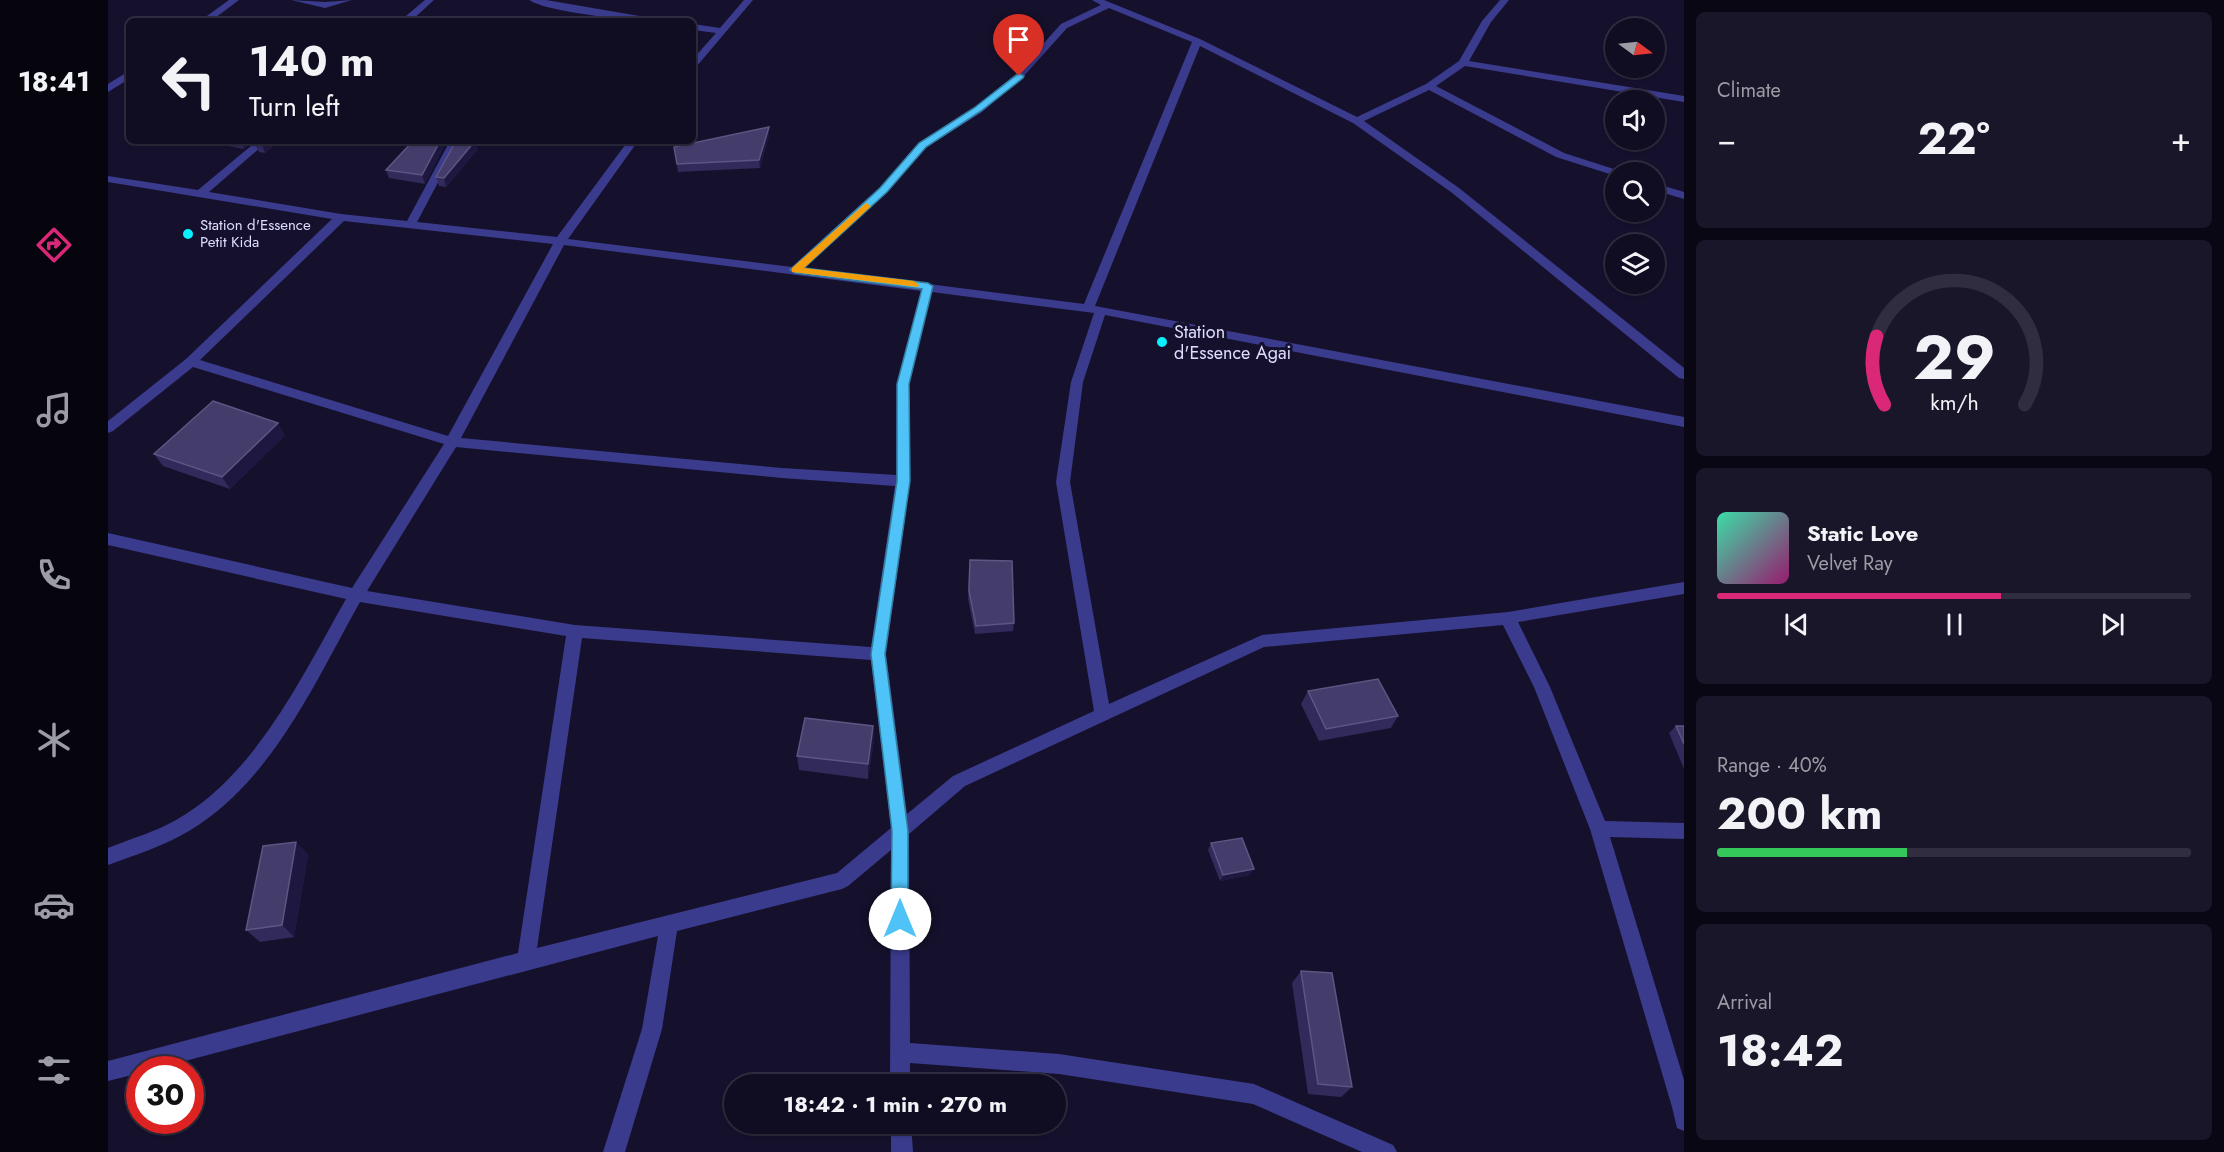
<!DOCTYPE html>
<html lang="en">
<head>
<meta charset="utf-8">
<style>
	body { margin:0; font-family:Jost,sans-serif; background:#19162a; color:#f1f3f6; height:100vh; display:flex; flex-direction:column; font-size:22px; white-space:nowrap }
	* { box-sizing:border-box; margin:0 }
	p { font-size:20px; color:#9c9ca5 }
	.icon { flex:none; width:33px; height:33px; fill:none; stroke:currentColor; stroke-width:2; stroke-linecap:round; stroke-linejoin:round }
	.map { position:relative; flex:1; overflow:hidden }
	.sheet { display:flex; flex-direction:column; gap:12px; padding:12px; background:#090713; width:540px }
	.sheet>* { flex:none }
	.top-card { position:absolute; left:18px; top:18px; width:570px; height:126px; border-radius:9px; box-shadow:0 2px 4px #0004,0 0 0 2px #302d40; background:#100d22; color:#f1f3f6; overflow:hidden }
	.needle { width:39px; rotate:105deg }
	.fabs { position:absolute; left:1497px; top:18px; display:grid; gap:12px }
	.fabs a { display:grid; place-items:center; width:60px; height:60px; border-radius:50%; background:#100d22; box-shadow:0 2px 4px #0004,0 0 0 2px #302d40; font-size:30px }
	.speed { position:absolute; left:18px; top:1056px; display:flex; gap:12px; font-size:30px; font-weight:700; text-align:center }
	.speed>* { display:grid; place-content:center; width:78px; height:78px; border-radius:50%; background:#100d22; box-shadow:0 2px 4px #0004,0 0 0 2px #302d40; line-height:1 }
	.speed .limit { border:9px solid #d22; background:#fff; color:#111 }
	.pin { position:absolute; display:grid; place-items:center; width:51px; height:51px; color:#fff; margin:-62px -26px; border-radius:50% 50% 50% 0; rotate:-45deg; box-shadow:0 0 6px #0007 }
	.pin .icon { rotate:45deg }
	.me { position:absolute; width:66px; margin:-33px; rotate:0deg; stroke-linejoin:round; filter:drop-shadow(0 0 4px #0008) }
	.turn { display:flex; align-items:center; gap:21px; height:126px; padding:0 24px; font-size:27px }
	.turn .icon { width:78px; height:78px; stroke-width:2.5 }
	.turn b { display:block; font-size:42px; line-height:51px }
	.big { font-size:45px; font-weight:700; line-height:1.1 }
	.sheet .widget { flex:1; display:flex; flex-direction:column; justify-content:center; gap:9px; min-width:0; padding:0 21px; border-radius:9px; background:#19162a }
	.sheet .dial { align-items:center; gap:0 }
	.dial svg { height:156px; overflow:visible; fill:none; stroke:#302d40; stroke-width:7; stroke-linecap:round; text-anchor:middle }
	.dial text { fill:#f1f3f6; stroke:none }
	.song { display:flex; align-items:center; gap:18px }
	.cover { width:72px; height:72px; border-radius:9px; background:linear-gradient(135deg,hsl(160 70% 55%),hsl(320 70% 35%)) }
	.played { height:6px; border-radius:3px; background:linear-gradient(90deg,#db2777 60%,#302d40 60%) }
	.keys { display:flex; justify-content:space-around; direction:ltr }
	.heat { display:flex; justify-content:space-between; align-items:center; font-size:33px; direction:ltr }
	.charge { height:9px; border-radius:4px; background:linear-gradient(90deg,#34c759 40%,#302d40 0) }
	.trip { position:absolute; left:616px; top:1074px; width:342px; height:60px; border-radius:30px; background:#100d22; box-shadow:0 2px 4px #0004,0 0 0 2px #302d40; font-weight:700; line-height:60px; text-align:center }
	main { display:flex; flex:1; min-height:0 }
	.dock { display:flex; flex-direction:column; width:108px; justify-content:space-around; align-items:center; background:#06050e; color:#9c9ca5 }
	.dock .icon { width:42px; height:42px }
	.dock .active { color:#db2777 }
	.dock b { font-size:27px; color:#f1f3f6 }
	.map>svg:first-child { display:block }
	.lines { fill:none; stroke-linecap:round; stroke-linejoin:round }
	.minor { fill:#3b3b8d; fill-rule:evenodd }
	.wall { fill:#312a5a }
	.shaded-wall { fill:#1e1841 }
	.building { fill:#443d6c; stroke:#5c5683; stroke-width:1.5 }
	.route { fill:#4fc3f7; stroke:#337fa1; stroke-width:1.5 }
	.slow { fill:#f59e0b }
	.poi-dot { fill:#09f0ff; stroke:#15112d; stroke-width:2 }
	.labels { text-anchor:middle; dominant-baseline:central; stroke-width:6; stroke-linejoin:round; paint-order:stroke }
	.far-poi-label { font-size:15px; fill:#dfddff; stroke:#15112d; text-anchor:start }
	.poi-label { font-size:18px; fill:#dfddff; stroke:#15112d; text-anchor:start }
</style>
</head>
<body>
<main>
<nav class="dock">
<b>18:41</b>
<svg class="icon active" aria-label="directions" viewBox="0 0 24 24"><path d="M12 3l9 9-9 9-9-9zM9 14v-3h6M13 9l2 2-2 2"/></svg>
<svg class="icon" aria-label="music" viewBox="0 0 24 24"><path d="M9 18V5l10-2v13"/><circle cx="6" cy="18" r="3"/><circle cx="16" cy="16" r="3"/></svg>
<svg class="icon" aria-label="phone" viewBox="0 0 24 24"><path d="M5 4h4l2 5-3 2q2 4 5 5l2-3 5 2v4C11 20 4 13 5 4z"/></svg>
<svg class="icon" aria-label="climate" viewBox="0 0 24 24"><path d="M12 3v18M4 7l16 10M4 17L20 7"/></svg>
<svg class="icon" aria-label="car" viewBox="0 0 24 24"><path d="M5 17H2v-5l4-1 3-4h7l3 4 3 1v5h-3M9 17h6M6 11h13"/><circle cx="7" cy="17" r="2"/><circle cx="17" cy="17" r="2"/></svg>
<svg class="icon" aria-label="filters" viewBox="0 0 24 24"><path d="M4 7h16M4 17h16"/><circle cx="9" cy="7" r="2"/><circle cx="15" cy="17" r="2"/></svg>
</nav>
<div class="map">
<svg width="1576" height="1152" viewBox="0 0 1576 1152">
	<rect width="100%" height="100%" fill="#15112d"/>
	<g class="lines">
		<g class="minor">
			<path d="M121 0H131L103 21H92Z"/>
			<path d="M183 0 217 2 244 0 217 8Z"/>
			<path d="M317 0H326L303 21H292Z"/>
			<path d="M421 0H438L543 18 548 21C523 21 439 12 421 0Z"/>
			<path d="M636 0H645L588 67 585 68V59L608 33 585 30V24L612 28Z"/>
			<path d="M984 0H996L1092 39 1249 117 1318 84 1351 61 1374 21 1392 0H1401L1383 22 1361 61 1576 96V102L1357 66 1328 86 1456 153 1512 171 1513 172H1508V176L1448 157 1321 90 1256 121 1351 188 1576 368V379L1571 378 1343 192 1245 123 1092 46 987 306 1576 417V427L997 315 975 382 962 482 1001 704 1154 635 1400 612 1576 582V594L1410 622 1442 687 1497 821 1576 823V839L1502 837 1576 1080V1131L1569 1128 1564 1107 1482 829 1426 687 1395 625 1156 647 857 786 801 834 802 1043 951 1054 1146 1084 1285 1145 1289 1152H1254L1145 1104 951 1074 802 1063V1084H782L783 850 740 886 734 889 569 931 554 1029 517 1152H495L534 1029 550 936 43 1070H32V1073L0 1081V1061L410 953 458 636 252 602C206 684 164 781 81 831 58 845 25 856 0 865V848C22 839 47 832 68 820 148 775 194 676 238 599L0 545V533L244 588 336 444 85 367 5 431 0 433V421L78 359 224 219 0 182V176L90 190 149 141H160L101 192 233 214 299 221 342 141H352L309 222 449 237 520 141H530L460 239 684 267 771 188 811 143 866 108 908 74 953 24 993 5ZM1001 8 1084 42 976 304 696 268 779 192 819 147 874 112 914 78 959 28ZM236 221 445 244 340 436 92 360ZM456 245 813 291 789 384 788 475 674 468 353 438ZM824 292 986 313 963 382 948 482 986 711 845 776 799 814 778 654 802 481 801 384ZM348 447 674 478 787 486 763 647 467 625 259 591ZM474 638 763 660 783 828 729 873 429 948Z"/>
			<path d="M21 71V79L0 92V84Z"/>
			<path d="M1546 183 1576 192V199L1546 190Z"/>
			<path d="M783 1124H803L805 1152H783Z"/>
		</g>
	</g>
	<g class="wall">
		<path d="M661 135 652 168 570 172 566 147Z"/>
		<path d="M113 141H145L136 149 115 145Z"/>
		<path d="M150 141H171L157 153 151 152 147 144Z"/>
		<path d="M305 141 317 184 281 178 278 170Z"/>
		<path d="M370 149 338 187 331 186 328 177Z"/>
		<path d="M177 435 122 489 55 466 46 454Z"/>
		<path d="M861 568 906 623 905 631 867 634 860 599Z"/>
		<path d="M1200 691 1290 716 1283 728 1211 741 1193 704Z"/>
		<path d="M765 726 766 740 760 779 691 770 689 756Z"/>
		<path d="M1568 726H1576V769L1561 733Z"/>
		<path d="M188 842 200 855 186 937 152 942 138 930Z"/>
		<path d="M1103 843 1142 875 1112 881 1100 850Z"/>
		<path d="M1193 971 1244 1087 1233 1097 1200 1094 1184 983Z"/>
	</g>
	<g class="shaded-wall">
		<path d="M661 127V135L652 168 651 160Z"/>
		<path d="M132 141H145L136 149Z"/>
		<path d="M158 141H171L157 153 154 145Z"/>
		<path d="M332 141H339L317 184 314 175Z"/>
		<path d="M367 141 370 149 338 187 336 178Z"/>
		<path d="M170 423 177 435 122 489 114 477Z"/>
		<path d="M765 726 766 740 760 779V764Z"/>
		<path d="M188 842 200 855 186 937 174 925Z"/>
		<path d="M1146 869 1142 875 1112 881 1115 875Z"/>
	</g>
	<g class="building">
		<path d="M661 127 651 160 569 164 566 147Z"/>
		<path d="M150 141H158L154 145 147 144Z"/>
		<path d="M305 141H332L314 175 278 170Z"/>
		<path d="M348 141H367L336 178 328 177Z"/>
		<path d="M105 401 170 423 114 477 46 454Z"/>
		<path d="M862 560 904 561 906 623 868 626 861 591Z"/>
		<path d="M1270 679 1290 716 1218 729 1200 691Z"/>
		<path d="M697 718 765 726 760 764 689 756Z"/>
		<path d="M1568 726H1576V744Z"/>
		<path d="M1134 838 1146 869 1115 875 1103 843Z"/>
		<path d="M188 842 174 925 138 930 155 846Z"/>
		<path d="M1193 971 1224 973 1244 1087 1210 1084Z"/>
	</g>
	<path class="route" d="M911 73 916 76 915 78 873 111 818 147 779 192 696 268 820 283 825 286 801 384 802 481 777 654 800 831V919L798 925 792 928 786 925 783 919 784 831 763 654 789 481V384L814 289 687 273 682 270 772 188 811 143 866 108Z"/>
	<path class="slow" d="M758 203 763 206 761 208 696 268 806 281 811 285 810 287 684 272V268Z"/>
	<g class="poi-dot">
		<circle cx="80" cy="234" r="6"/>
		<circle cx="1054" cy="342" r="6"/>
	</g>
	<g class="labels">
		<g class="far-poi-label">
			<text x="92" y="225">Station d'Essence<tspan x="92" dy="17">Petit Kida</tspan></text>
		</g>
		<g class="poi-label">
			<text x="1066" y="332">Station<tspan x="1066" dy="21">d'Essence Agai</tspan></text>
		</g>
	</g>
</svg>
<div class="fabs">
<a><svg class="needle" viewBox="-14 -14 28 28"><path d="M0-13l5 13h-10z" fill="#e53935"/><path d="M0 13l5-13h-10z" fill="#9c9ca5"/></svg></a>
<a><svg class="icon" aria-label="sound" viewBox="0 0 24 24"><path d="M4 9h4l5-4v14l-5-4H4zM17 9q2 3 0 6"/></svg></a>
<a><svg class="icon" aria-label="search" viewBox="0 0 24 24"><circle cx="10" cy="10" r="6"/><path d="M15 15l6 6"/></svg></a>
<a><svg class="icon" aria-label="layers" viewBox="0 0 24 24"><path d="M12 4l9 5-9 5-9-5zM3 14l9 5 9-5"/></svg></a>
</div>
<div class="speed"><div class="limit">30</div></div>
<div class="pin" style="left:911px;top:76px;background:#d93025"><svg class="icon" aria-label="arrive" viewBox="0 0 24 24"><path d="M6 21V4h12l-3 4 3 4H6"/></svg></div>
<svg class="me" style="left:792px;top:919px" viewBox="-20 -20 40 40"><circle r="19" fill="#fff"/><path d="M0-13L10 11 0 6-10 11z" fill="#4fc3f7"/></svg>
<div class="trip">18:42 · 1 min · 270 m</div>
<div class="top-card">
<div class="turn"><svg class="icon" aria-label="left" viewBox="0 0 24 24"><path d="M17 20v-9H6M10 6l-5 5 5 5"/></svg><div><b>140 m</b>Turn left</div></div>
</div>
</div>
<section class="sheet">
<div class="widget"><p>Climate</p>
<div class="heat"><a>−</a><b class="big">22°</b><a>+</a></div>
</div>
<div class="widget dial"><svg viewBox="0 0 100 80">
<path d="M14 69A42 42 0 1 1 86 69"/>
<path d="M14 69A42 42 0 0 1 10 34" stroke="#db2777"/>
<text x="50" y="56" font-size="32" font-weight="700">29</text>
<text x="50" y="72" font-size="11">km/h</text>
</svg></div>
<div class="widget">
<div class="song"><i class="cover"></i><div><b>Static Love</b><p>Velvet Ray</p></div></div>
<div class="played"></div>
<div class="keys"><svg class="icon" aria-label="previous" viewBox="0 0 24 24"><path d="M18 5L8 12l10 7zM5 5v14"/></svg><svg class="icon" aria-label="pause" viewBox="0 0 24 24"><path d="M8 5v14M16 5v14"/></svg><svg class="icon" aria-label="next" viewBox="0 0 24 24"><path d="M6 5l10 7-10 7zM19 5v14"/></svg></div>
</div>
<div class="widget"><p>Range · 40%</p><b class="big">200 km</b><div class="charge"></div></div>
<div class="widget"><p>Arrival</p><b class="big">18:42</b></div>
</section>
</main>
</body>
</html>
